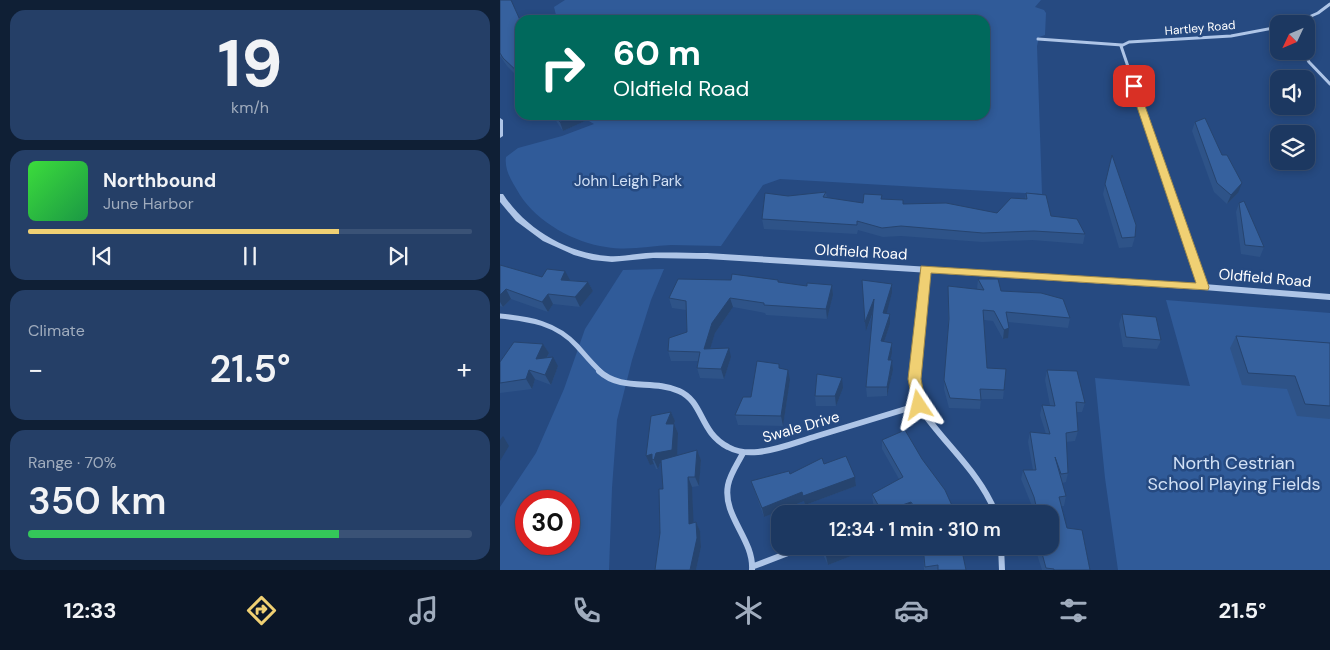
<!DOCTYPE html>
<html lang="en">
<head>
<meta charset="utf-8">
<style>
	body { margin:0; font-family:"DM Sans",sans-serif; background:#253f67; color:#f1f3f6; height:100vh; display:flex; flex-direction:column; font-size:19px; white-space:nowrap }
	* { box-sizing:border-box; margin:0 }
	p { font-size:16px; color:#a0acbd }
	.icon { flex:none; width:28px; height:28px; fill:none; stroke:currentColor; stroke-width:2; stroke-linecap:round; stroke-linejoin:round }
	.map { position:relative; flex:1; overflow:hidden }
	.side { display:flex; flex-direction:column; gap:10px; padding:10px; background:#0f1f35; width:500px }
	.side>* { flex:none }
	.banner { position:absolute; left:15px; top:15px; width:475px; height:105px; border-radius:15px; box-shadow:0 2px 8px #0003,0 0 0 1px #3a5276; background:#00695c; color:#fff; overflow:hidden }
	.needle { width:32px; rotate:226deg }
	.fabs { position:absolute; left:770px; top:15px; display:grid; gap:10px }
	.fabs a { display:grid; place-items:center; width:45px; height:45px; border-radius:10px; background:#1c3861; box-shadow:0 2px 8px #0003,0 0 0 1px #3a5276; font-size:25px }
	.speed { position:absolute; left:15px; top:490px; display:flex; gap:10px; font-size:25px; font-weight:700; text-align:center }
	.speed>* { display:grid; place-content:center; width:65px; height:65px; border-radius:50%; background:#1c3861; box-shadow:0 2px 8px #0003,0 0 0 1px #3a5276; line-height:1 }
	.speed .limit { border:8px solid #d22; background:#fff; color:#111 }
	.pin { position:absolute; display:grid; place-items:center; width:42px; height:42px; color:#fff; margin:-21px; border-radius:10px; box-shadow:0 2px 8px #0006 }
	.me { position:absolute; width:55px; margin:-28px; rotate:350deg; stroke-linejoin:round; filter:drop-shadow(0 0 4px #0008) }
	.turn { display:flex; align-items:center; gap:18px; height:105px; padding:0 15px; font-size:22px }
	.turn .icon { width:65px; height:65px; stroke-width:2.5 }
	.turn b { display:block; font-size:35px; line-height:42px }
	.big { font-size:38px; font-weight:600; line-height:1.1 }
	.side .widget { flex:1; display:flex; flex-direction:column; justify-content:center; gap:8px; min-width:0; padding:0 18px; border-radius:15px; background:#253f67 }
	.side .dial { align-items:center; gap:0 }
	.dial b { font-size:65px; line-height:1 }
	.song { display:flex; align-items:center; gap:15px }
	.cover { width:60px; height:60px; border-radius:8px; background:linear-gradient(135deg,hsl(120 70% 55%),hsl(140 70% 35%)) }
	.played { height:5px; border-radius:2px; background:linear-gradient(90deg,#f0d073 70%,#3a5276 70%) }
	.keys { display:flex; justify-content:space-around; direction:ltr }
	.heat { display:flex; justify-content:space-between; align-items:center; font-size:28px; direction:ltr }
	.charge { height:8px; border-radius:4px; background:linear-gradient(90deg,#34c759 70%,#3a5276 0) }
	.trip { position:absolute; left:271px; top:505px; width:288px; height:50px; border-radius:15px; background:#1c3861; box-shadow:0 2px 8px #0003,0 0 0 1px #3a5276; font-weight:600; line-height:50px; text-align:center }
	.dock { display:flex; height:80px; justify-content:space-around; align-items:center; background:#0b1627; color:#a0acbd }
	.dock .icon { width:35px; height:35px }
	.dock .selected { color:#f0d073 }
	.dock b { font-size:22px; color:#f1f3f6 }
	main { display:flex; flex:1; min-height:0 }
	.map>svg:first-child { display:block }
	.green { fill:#305b99; fill-rule:evenodd }
	.lines { fill:none; stroke-linecap:round; stroke-linejoin:round }
	.minor-far3 { stroke:#aec5e7; stroke-width:3 }
	.minor-far2 { stroke:#aec5e7; stroke-width:4 }
	.minor-far1 { stroke:#aec5e7; stroke-width:5 }
	.minor { stroke:#aec5e7; stroke-width:6 }
	.tertiary { fill:#aec5e7; fill-rule:evenodd }
	.wall { fill:#2e5388 }
	.shaded-wall { fill:#26446f }
	.building { fill:#36619e; stroke:#26446f }
	.route { fill:#f0d073; stroke:#9c874b }
	.labels { text-anchor:middle; dominant-baseline:central; stroke-width:5; stroke-linejoin:round; paint-order:stroke }
	.far-street-label { font-size:12px; fill:#fff; stroke:#264a81 }
	.park-label { font-size:15px; fill:#d1e0f5; stroke:#264a81 }
	.street-label { font-size:15px; fill:#fff; stroke:#264a81 }
	.near-park-label { font-size:18px; fill:#d1e0f5; stroke:#264a81 }
</style>
</head>
<body>
<main>
<section class="side">
<div class="widget dial"><b>19</b><p>km/h</p></div>
<div class="widget">
<div class="song"><i class="cover"></i><div><b>Northbound</b><p>June Harbor</p></div></div>
<div class="played"></div>
<div class="keys"><svg class="icon" aria-label="previous" viewBox="0 0 24 24"><path d="M18 5L8 12l10 7zM5 5v14"/></svg><svg class="icon" aria-label="pause" viewBox="0 0 24 24"><path d="M8 5v14M16 5v14"/></svg><svg class="icon" aria-label="next" viewBox="0 0 24 24"><path d="M6 5l10 7-10 7zM19 5v14"/></svg></div>
</div>
<div class="widget"><p>Climate</p>
<div class="heat"><a>−</a><b class="big">21.5°</b><a>+</a></div>
</div>
<div class="widget"><p>Range · 70%</p><b class="big">350 km</b><div class="charge"></div></div>
</section>
<div class="map">
<svg width="830" height="570" viewBox="0 0 830 570">
	<rect width="100%" height="100%" fill="#264a81"/>
	<g class="green">
		<path d="M65 0H541L535 7 544 10 546 13 545 35 539 37 537 46 542 194 280 179 263 185 221 246C204 246 188 245 171 245 150 246 128 251 106 247 75 243 37 222 20 195 13 183 4 171 6 157L18 148 62 136 94 124 79 115H485V20H55L57 19 54 7Z"/>
		<path d="M164 269 151 300 132 360 117 420 112 488 109 570H0V507L36 453 64 389 85 329 123 270ZM26 501H69V544H26Z"/>
		<path d="M666 300 830 313V570H618L605 478 595 378 690 386Z"/>
	</g>
	<g class="lines">
		<g class="minor-far3">
			<path d="M793 24 818 13 830 4"/>
			<path d="M538 39 622 45"/>
			<path d="M803 51 809 62 830 84"/>
			<path d="M638 96 621 46 629 42 731 36 779 27"/>
		</g>
		<path class="minor-far2" d="M638 95 680 217"/>
		<g class="minor-far1">
			<path d="M680 216 704 287"/>
			<path d="M0 316C30 319 56 323 77 346 85 355 92 364 101 372"/>
			<path d="M415 372 425 269"/>
		</g>
		<g class="minor">
			<path d="M99 371C122 392 153 379 179 391 204 402 199 432 228 447 237 452 248 453 258 452 278 450 297 442 317 436 351 426 385 415 419 405"/>
			<path d="M415 371 416 394 420 408C445 445 480 472 496 514"/>
			<path d="M243 453C238 463 230 474 228 485 222 516 254 539 252 570"/>
			<path d="M501 546 502 570"/>
			<path d="M254 566 288 553"/>
		</g>
		<g class="tertiary">
			<path d="M0 118 3 120V136L0 138Z"/>
			<path d="M0 194H3C26 229 66 253 108 256 121 257 133 254 146 253 166 252 187 253 207 253L704 284 830 294V300L704 290 207 259 153 258 112 262 92 260 74 255 43 241 16 221 0 202Z"/>
		</g>
	</g>
	<g class="wall">
		<path d="M0 0 20 20V79L7 66 0 56Z"/>
		<path d="M52 115H83L85 121 63 131Z"/>
		<path d="M695 122 738 193 727 204 714 192 692 131Z"/>
		<path d="M612 155 635 237 632 247 619 248 603 194Z"/>
		<path d="M326 192 327 198 363 203 382 199 403 204 497 213 525 199 526 193 551 216 585 234 583 244 532 240 482 242 401 236 383 237 358 230 357 234 264 229 262 219 288 196Z"/>
		<path d="M739 203 764 247 760 257 741 254 736 212Z"/>
		<path d="M0 265 42 277 70 280 88 282 93 291 80 307 53 304 48 312 11 299 3 307 0 306Z"/>
		<path d="M478 279 501 291 570 318 568 328 508 322V338L503 339 493 321 484 320 487 368 504 390 503 399H481L480 409 449 408 444 389 448 326V286L477 289Z"/>
		<path d="M362 280 392 284V293L386 314 390 324 384 342 392 343V353L390 360H392L393 370 387 396 367 397 366 387 373 314 366 331Z"/>
		<path d="M278 282 307 286 332 285 333 295 327 319 266 315 265 313 233 307 215 333 210 349 231 357 224 379 200 378 197 368 198 361H171L168 351 187 332 186 310 172 308 169 298Z"/>
		<path d="M622 314 661 340 657 349 623 347 619 324Z"/>
		<path d="M736 336 830 343V419L797 416 787 389 742 385 730 348Z"/>
		<path d="M43 344 49 353 47 358 58 366 51 385 35 379 32 389 0 393V362Z"/>
		<path d="M547 370 585 403 582 412H577L578 431 575 441 566 442 568 473 566 482 562 483 566 496 564 506H561L567 528 590 570H542L535 548 536 546H550V514H534L532 506 521 479 523 470H533L528 442 530 432 546 434 540 415 542 405H550L545 380Z"/>
		<path d="M290 380 283 426 238 425 235 415 251 397Z"/>
		<path d="M343 388 336 406H316L315 396Z"/>
		<path d="M171 412 175 421 174 424 178 433 177 456 197 450 201 460 199 486 192 487 193 523 196 522 200 531 201 547 196 570H155L160 533 163 489 162 462 160 463 158 469H156L154 464 150 465 146 456Z"/>
		<path d="M382 440 455 514H413L411 511 404 514H378L373 503 372 494 399 479 382 449Z"/>
		<path d="M324 464 355 477 356 486 305 505 304 501 264 517 251 481 290 474Z"/>
		<path d="M319 546H349L351 556 328 565Z"/>
		<path d="M423 546H461L466 570H424Z"/>
	</g>
	<g class="shaded-wall">
		<path d="M76 115H83L85 121 63 131 60 122Z"/>
		<path d="M742 183 738 193 727 204 731 195Z"/>
		<path d="M65 271 70 280H61Z"/>
		<path d="M88 282 93 291 80 307 75 297Z"/>
		<path d="M392 284V293L384 323 383 313Z"/>
		<path d="M332 285 333 295 327 319 326 309Z"/>
		<path d="M6 289 11 299 3 307 0 302V295Z"/>
		<path d="M48 294 53 304 48 312 42 302Z"/>
		<path d="M230 298 233 307 215 333 207 359 204 349 212 323Z"/>
		<path d="M374 299V309L366 331 365 322Z"/>
		<path d="M390 314V324L381 351V341Z"/>
		<path d="M509 328 508 338 503 339 504 330Z"/>
		<path d="M392 343V353L388 369V360Z"/>
		<path d="M43 344 49 353 41 369 36 359Z"/>
		<path d="M229 348 231 357 224 379 221 369Z"/>
		<path d="M53 357 58 366 51 385 45 375Z"/>
		<path d="M392 360 393 370 387 396V387Z"/>
		<path d="M29 370 35 379 32 389 26 379Z"/>
		<path d="M288 370 290 380 283 426 281 416Z"/>
		<path d="M342 378 343 388 336 406 335 396Z"/>
		<path d="M171 412 175 421 170 434 166 424Z"/>
		<path d="M174 424 178 433 177 459 160 463 158 469 154 460 152 459 154 464 150 465 146 456 156 453Z"/>
		<path d="M3 436 9 446 0 461V440Z"/>
		<path d="M197 450 201 460 199 486 195 477Z"/>
		<path d="M188 477 192 487 194 533 189 524Z"/>
		<path d="M355 477 356 486 305 505 304 501 264 517 262 508 302 492Z"/>
		<path d="M411 502V511L404 514H382V512Z"/>
		<path d="M196 522 200 531 201 547 196 570H190Z"/>
		<path d="M349 547 351 556 328 565 326 556Z"/>
	</g>
	<g class="building">
		<path d="M0 0H11L20 20V74L3 58 0 53Z"/>
		<path d="M55 115H76L60 122Z"/>
		<path d="M705 118 722 155H727L742 183 731 195 717 183 695 122Z"/>
		<path d="M612 155 636 225 635 237 622 238 605 184Z"/>
		<path d="M326 192 323 197 363 203 364 194 382 195 381 199 403 200V204L446 203 497 213 511 198 527 199 526 193 546 195 551 216 577 219 585 234 534 231 483 233 401 226 382 228 357 221V225L262 219 265 193 288 196Z"/>
		<path d="M744 201 764 247 745 245 739 203Z"/>
		<path d="M0 265 42 277 47 269 65 271 61 280 88 282 75 297 48 294 42 302 6 289 0 295Z"/>
		<path d="M232 274 278 280V282L307 286V283L332 285 326 309 264 305V303L230 298 212 323 204 349 229 348 221 369 197 368 200 352 168 351 169 338 187 332 186 301 169 298 178 279 231 280Z"/>
		<path d="M478 279H498L501 291 541 293 563 299 570 318 506 312 509 328 504 330 494 311 483 310 487 368 506 369 504 390 480 389 481 400 450 398 444 380 449 319 448 286 484 290Z"/>
		<path d="M362 280 392 284 383 313 390 314 381 341 392 343 388 360H392L387 387H366L374 299 365 322Z"/>
		<path d="M622 314 656 317 661 340 626 337Z"/>
		<path d="M736 336 830 343V406L805 404 795 376 748 373Z"/>
		<path d="M14 342 43 344 36 359 53 357 45 375 29 370 26 379 0 383V362Z"/>
		<path d="M257 361 279 364V368L288 370 281 416 235 415 243 397H251Z"/>
		<path d="M547 370 577 371 585 403 576 402 578 431 566 433 568 473 561 474 555 457 566 496 559 497 567 528 582 530 590 570H554V569L546 568 540 546H550V514H538L534 497 523 470H536L530 432 550 434 542 405 555 406Z"/>
		<path d="M317 374 342 378 335 396H315Z"/>
		<path d="M171 412 166 424H174L172 450 156 453 154 460 152 459V454L146 456 151 416Z"/>
		<path d="M405 430 422 459 445 490 454 510 455 514H419L411 502 382 512 372 494 403 477 382 440Z"/>
		<path d="M197 450 195 477H188L189 524 196 522 197 538 190 570H155L160 533 159 489H163L161 460Z"/>
		<path d="M346 456 355 477 303 496 302 492 262 508 251 481 289 471 290 474 322 458 324 464Z"/>
		<path d="M321 546H349V547L326 556Z"/>
		<path d="M423 546H461L466 570H438V565L425 567Z"/>
	</g>
	<path class="route" d="M634 84 638 86 709 287 708 290 431 273 421 379 426 405 424 409 419 411 414 409 408 379 421 266 696 283 630 86Z"/>
	<g class="labels">
		<g class="far-street-label">
			<text transform="translate(700 28) rotate(-5)">Hartley Road</text>
		</g>
		<g class="park-label">
			<text x="128" y="181">John Leigh Park</text>
		</g>
		<g class="street-label">
			<text transform="translate(361 252) rotate(3)">Oldfield Road</text>
			<text transform="translate(765 278) rotate(5)">Oldfield Road</text>
			<text transform="translate(301 427) rotate(-16)">Swale Drive</text>
		</g>
		<g class="near-park-label">
			<text x="734" y="463">North Cestrian<tspan x="734" dy="21">School Playing Fields</tspan></text>
		</g>
	</g>
</svg>
<div class="fabs">
<a><svg class="needle" viewBox="-14 -14 28 28"><path d="M0-13l5 13h-10z" fill="#e53935"/><path d="M0 13l5-13h-10z" fill="#a0acbd"/></svg></a>
<a><svg class="icon" aria-label="sound" viewBox="0 0 24 24"><path d="M4 9h4l5-4v14l-5-4H4zM17 9q2 3 0 6"/></svg></a>
<a><svg class="icon" aria-label="layers" viewBox="0 0 24 24"><path d="M12 4l9 5-9 5-9-5zM3 14l9 5 9-5"/></svg></a>
</div>
<div class="speed"><div class="limit">30</div></div>
<div class="pin" style="left:634px;top:86px;background:#d93025"><svg class="icon" aria-label="arrive" viewBox="0 0 24 24"><path d="M6 21V4h12l-3 4 3 4H6"/></svg></div>
<svg class="me" style="left:419px;top:405px" viewBox="-20 -20 40 40"><path d="M0-17L14 15 0 8-14 15z" fill="#f0d073" stroke="#fff" stroke-width="4"/></svg>
<div class="trip">12:34 · 1 min · 310 m</div>
<div class="banner">
<div class="turn"><svg class="icon" aria-label="right" viewBox="0 0 24 24"><path d="M7 20v-9h11M14 6l5 5-5 5"/></svg><div><b>60 m</b>Oldfield Road</div></div>
</div>
</div>
</main>
<nav class="dock">
<b>12:33</b>
<svg class="icon selected" aria-label="directions" viewBox="0 0 24 24"><path d="M12 3l9 9-9 9-9-9zM9 14v-3h6M13 9l2 2-2 2"/></svg>
<svg class="icon" aria-label="music" viewBox="0 0 24 24"><path d="M9 18V5l10-2v13"/><circle cx="6" cy="18" r="3"/><circle cx="16" cy="16" r="3"/></svg>
<svg class="icon" aria-label="phone" viewBox="0 0 24 24"><path d="M5 4h4l2 5-3 2q2 4 5 5l2-3 5 2v4C11 20 4 13 5 4z"/></svg>
<svg class="icon" aria-label="climate" viewBox="0 0 24 24"><path d="M12 3v18M4 7l16 10M4 17L20 7"/></svg>
<svg class="icon" aria-label="car" viewBox="0 0 24 24"><path d="M5 17H2v-5l4-1 3-4h7l3 4 3 1v5h-3M9 17h6M6 11h13"/><circle cx="7" cy="17" r="2"/><circle cx="17" cy="17" r="2"/></svg>
<svg class="icon" aria-label="filters" viewBox="0 0 24 24"><path d="M4 7h16M4 17h16"/><circle cx="9" cy="7" r="2"/><circle cx="15" cy="17" r="2"/></svg>
<b>21.5°</b>
</nav>
</body>
</html>
